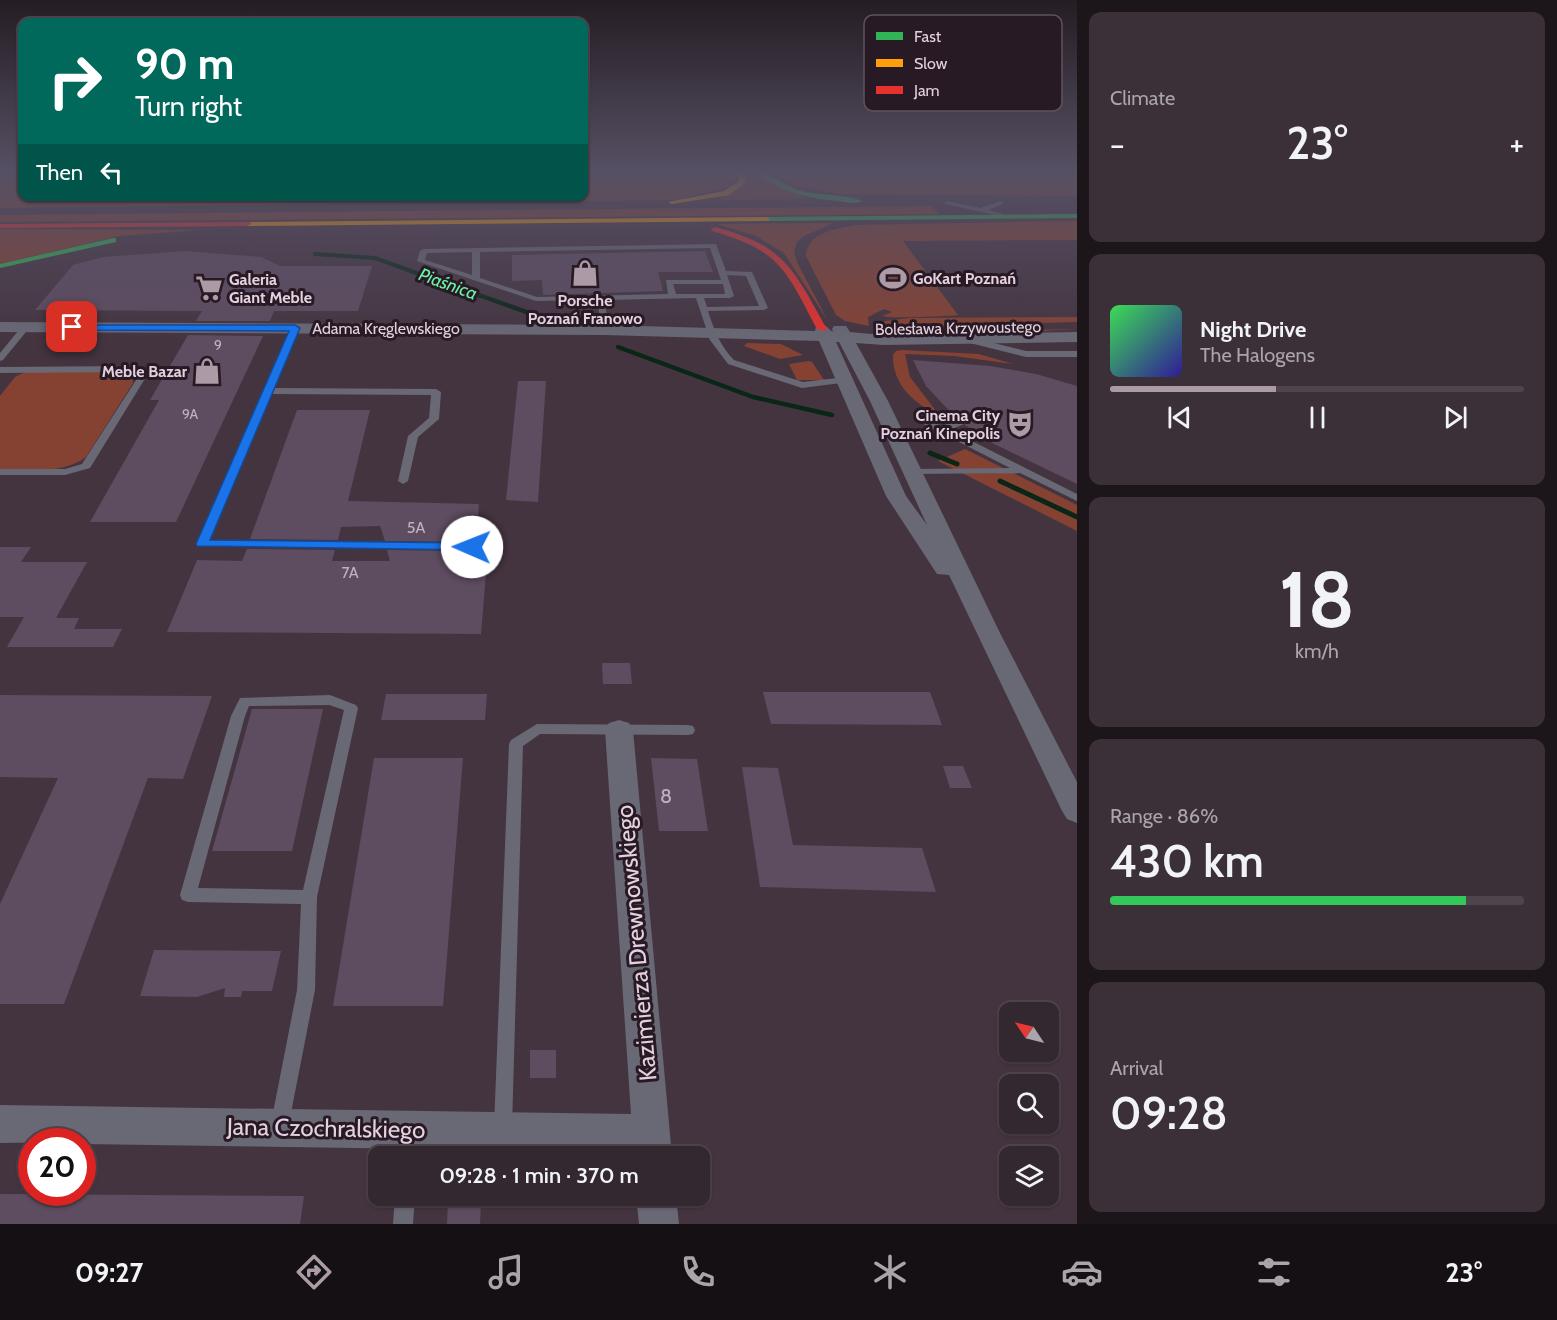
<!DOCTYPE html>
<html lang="en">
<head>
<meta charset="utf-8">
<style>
	body { margin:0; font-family:Cabin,sans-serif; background:#3b2f38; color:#f1f3f6; height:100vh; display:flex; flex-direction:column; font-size:22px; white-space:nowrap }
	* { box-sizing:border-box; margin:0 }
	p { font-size:20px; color:#a9a5ab }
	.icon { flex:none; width:33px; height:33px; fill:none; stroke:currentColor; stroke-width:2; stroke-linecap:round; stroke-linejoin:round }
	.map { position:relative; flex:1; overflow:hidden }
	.details { display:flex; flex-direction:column; gap:12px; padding:12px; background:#1c151a; width:480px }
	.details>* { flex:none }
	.top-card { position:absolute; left:18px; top:18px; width:570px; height:183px; border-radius:12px; box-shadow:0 2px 4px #0004,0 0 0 2px #4e444c; background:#00695c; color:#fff; overflow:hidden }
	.needle { width:39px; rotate:305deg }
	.tools { position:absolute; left:999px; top:1002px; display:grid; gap:12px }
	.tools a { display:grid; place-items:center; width:60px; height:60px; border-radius:12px; background:#332730; box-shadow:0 2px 4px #0004,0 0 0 2px #4e444c; font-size:30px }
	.speed { position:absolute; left:18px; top:1128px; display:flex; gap:12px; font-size:30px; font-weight:700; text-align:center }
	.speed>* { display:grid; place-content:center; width:78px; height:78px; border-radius:50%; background:#332730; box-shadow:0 2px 4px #0004,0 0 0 2px #4e444c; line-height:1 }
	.speed .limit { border:9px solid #d22; background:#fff; color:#111 }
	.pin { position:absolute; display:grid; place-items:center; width:51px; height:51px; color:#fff; margin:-26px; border-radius:12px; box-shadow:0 3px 9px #0006 }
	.me { position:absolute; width:66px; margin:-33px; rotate:271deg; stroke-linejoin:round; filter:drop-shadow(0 0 4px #0008) }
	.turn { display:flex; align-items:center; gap:21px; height:126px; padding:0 18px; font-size:27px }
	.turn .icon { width:78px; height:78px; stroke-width:2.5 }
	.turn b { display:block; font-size:42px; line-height:51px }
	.then { display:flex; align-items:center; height:57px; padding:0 18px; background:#0003; gap:12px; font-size:22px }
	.big { font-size:45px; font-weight:600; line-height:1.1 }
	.details .card { flex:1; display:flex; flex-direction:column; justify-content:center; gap:9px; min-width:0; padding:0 21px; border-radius:12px; background:#3b2f38 }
	.details .dial { align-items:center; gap:0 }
	.dial b { font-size:78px; line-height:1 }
	.song { display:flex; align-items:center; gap:18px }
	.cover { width:72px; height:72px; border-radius:9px; background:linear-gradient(135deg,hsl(130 70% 55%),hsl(250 70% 35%)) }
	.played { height:6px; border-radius:3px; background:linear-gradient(90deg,#ac9aa7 40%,#4e444c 40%) }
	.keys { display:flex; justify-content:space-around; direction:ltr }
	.heat { display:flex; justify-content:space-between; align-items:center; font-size:33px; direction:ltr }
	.charge { height:9px; border-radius:4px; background:linear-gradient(90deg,#34c759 86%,#4e444c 0) }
	.trip { position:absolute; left:368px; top:1146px; width:342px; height:60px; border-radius:12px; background:#332730; box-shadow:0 2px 4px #0004,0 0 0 2px #4e444c; font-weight:600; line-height:60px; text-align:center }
	.dock { display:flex; height:96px; justify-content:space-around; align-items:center; background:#141013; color:#a9a5ab }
	.dock .icon { width:42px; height:42px }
	.dock .current { color:#ac9aa7 }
	.dock b { font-size:27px; color:#f1f3f6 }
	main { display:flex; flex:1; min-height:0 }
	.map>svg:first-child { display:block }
	.green { fill:#854233 }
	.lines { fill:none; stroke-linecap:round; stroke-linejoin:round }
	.stream-far2 { stroke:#092617; stroke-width:4 }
	.stream-far1 { stroke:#092617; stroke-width:4.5 }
	.stream { stroke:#092617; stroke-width:5 }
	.building { fill:#5e4c60 }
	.lane { fill:#696875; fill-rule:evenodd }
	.street { fill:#696875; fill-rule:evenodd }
	.fast { fill:#30b455; fill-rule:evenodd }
	.slow { fill:#ff9f0a; fill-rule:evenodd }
	.jam { fill:#e5322d; fill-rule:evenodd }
	.route { fill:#1a73e8; stroke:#114b97; stroke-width:1.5 }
	.labels { text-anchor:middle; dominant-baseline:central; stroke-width:6; stroke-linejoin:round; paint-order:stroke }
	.far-number-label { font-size:14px; fill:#c2b0bf }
	.far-poi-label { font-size:16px; font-weight:bold; fill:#e4d1df; stroke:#281a25; text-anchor:start }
	.far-street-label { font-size:16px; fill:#e4d1df; stroke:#281a25 }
	.number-label { font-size:16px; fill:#c2b0bf }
	.far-water-label { font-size:18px; font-style:italic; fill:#6af4a5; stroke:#281a25 }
	.near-number-label { font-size:20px; fill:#c2b0bf }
	.near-street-label { font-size:24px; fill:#e4d1df; stroke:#281a25 }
	.key { fill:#281a25; stroke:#60515d; stroke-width:1.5 }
	.key-label { font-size:16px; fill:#e4d1df }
</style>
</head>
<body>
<main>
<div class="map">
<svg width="1077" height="1224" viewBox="0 0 1077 1224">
	<rect width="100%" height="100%" fill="#443440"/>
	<g class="green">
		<path d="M0 171H22V196H584V171H738V175L729 187 675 200 0 208Z"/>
		<path d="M752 171 808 199 719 200Z"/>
		<path d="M771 171H939L976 183 944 171H1077V196L839 194 795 185Z"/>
		<path d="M931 206 939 214 0 222V215Z"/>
		<path d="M1077 221V240L903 241 958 315C946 316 888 319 882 316L892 312 884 309 868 317 869 326 845 321 836 315 806 256C807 232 838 228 857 225Z"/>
		<path d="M833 223 804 236 797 242 794 251 797 262 828 321 784 253 756 236 717 224Z"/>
		<path d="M0 229 200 230 119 236 0 264Z"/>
		<path d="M1077 317V322L946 326 881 325 885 321 910 318Z"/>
		<path d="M1077 329 952 336H888L886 333Z"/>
		<path d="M747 343 781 344 803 355 780 359 744 346Z"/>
		<path d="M902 350 979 354 1013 364 954 356 905 354 910 377 939 415C914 404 892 384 893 355L896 351Z"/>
		<path d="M809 361 812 362 824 380H797L789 364Z"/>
		<path d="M117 371C125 372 133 373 133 383L86 457C62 475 29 469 0 469V396L15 377 25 372Z"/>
		<path d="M965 449 1077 505V531L938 461Z"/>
	</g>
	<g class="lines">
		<path class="stream-far2" d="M315 254 375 258 480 296"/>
		<g class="stream-far1">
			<path d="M476 294 543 318"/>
			<path d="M618 347 753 397 832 415"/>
		</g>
		<g class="stream">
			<path d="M930 453 957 464"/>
			<path d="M1000 481 1077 517"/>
		</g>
	</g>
	<g class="building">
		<path d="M185 251 261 257 280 266H372L358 311H274L270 321H196L202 311 35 310 73 265 103 257Z"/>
		<path d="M705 251 713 272H658L663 291 543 295 542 280 512 281V255Z"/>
		<path d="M188 335 263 336 176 522H90L159 400H150Z"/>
		<path d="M913 360 990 366 1036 374 1077 386V484L994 444 965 425 966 418H956L926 386Z"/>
		<path d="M518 381H546L538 502 506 500Z"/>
		<path d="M297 410H370L348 501 479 504 477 527 467 542 385 541 380 526 341 527 338 540 250 539Z"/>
		<path d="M0 547H31L21 562H87L56 618H79L74 629H122L113 647H7L24 617H0Z"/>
		<path d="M247 549 335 550 332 561H390L387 550 460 551 453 562H487L481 634 167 632 197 560 242 561Z"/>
		<path d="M602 663H630L632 684H603Z"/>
		<path d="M763 692H930L942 725 771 724Z"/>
		<path d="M386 694H487L485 720H381Z"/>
		<path d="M0 695 212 696 183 779 148 778 64 1004H0V904L58 778 0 777Z"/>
		<path d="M252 709H323L292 851H212Z"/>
		<path d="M374 758H463L443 1006H333Z"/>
		<path d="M651 758 697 759 708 831H659Z"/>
		<path d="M943 766H963L972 788H950Z"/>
		<path d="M742 767 778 768 793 845 922 848 936 892 760 887Z"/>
		<path d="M154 950 281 951 272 991H242L241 997H224L225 988 197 997 140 996Z"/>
		<rect x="530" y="1050" width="26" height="28"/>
		<path d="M0 1194 304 1196 300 1224H0Z"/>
		<path d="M448 1202H481L480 1224H447Z"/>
	</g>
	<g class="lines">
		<g class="lane">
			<path d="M947 201 980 208 1001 201 1003 202V204L988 210 1003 214 1000 216 945 204V202Z"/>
			<path d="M716 244 726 271 752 272 768 308 764 310 708 311C714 330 720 346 734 360L803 382 846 377 849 378V382L802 388 728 364 710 340 696 298 604 300 610 330 606 332 602 330 597 300 536 301 417 261 420 251 424 249ZM710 248 721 280H666L668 294 537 297 480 278V252ZM472 252V275L425 260 427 253ZM727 275 746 276 759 306 707 307 704 298H730L734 296ZM673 284H723L725 294H676Z"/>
			<path d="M23 325 30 327 3 360 0 361V353Z"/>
			<path d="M292 326 299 328 274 388 436 389 441 392 439 419 418 437 408 481 403 484 398 481 408 436 429 418 431 395 271 394 209 541 473 544 479 547 477 549 198 546 196 544Z"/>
			<path d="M965 336 1026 351H1077V357H1026L962 341 961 339Z"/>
			<path d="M131 366 142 370 146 377 90 468 65 475H0V469H65L82 464 138 377 136 374 130 372 0 373V367Z"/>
			<path d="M919 415 942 426 958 420H964V424L950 430 1077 494V501L1020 473 910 474V470L914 469 1010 468 916 420V416Z"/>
			<path d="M330 695 356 705 358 708 317 897 315 990 289 1123 287 1130 280 1132 273 1130 271 1123 297 990 301 904 188 902 182 900 180 895 231 716 240 698ZM329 705 344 710 303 890 198 888 245 716 249 706Z"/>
			<path d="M537 724 688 725 693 726 695 730 693 734 688 735 540 734 523 746 512 1127 510 1134 503 1136 496 1134 494 1127 509 744 511 740Z"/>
			<path d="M406 1125 413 1127 415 1134V1156H396L397 1134 399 1127Z"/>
			<path d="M395 1196H415L413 1224H393Z"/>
		</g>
		<g class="street">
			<path d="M0 322 606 325 815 331 816 326C827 323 826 328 833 332L832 329 834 326H846L850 332 883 335 1077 332V342L883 345 856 343 888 401 1000 633 1077 782V823L1067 819 1062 811 949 575 937 574 886 496 819 341 606 335 0 332ZM836 342H839L870 401 927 525 906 496Z"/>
			<path d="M619 720 629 723 633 730 672 1156H634L633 1152 82 1144V1142L0 1143V1105L631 1114 605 730 609 723Z"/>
			<path d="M636 1196H676L679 1224H639Z"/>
		</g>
		<g class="fast">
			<path d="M755 171C768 171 787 187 802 191 817 195 851 195 862 201 855 205 846 202 839 201 808 199 778 192 755 171Z"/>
			<path d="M1077 214V218L766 221 762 219 766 217Z"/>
			<path d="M113 238H116V242L0 268V264Z"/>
		</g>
		<g class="slow">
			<path d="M739 171H746L745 183 729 195 672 204 668 202 724 191 738 182Z"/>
			<path d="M766 217H769V221L247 226 243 224 247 222Z"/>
		</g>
		<g class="jam">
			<path d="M250 222 251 224 247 226 0 228V224Z"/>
			<path d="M715 227C786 246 793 269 827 329L825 331 817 329C785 269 781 251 712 231L711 229Z"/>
		</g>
	</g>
	<linearGradient id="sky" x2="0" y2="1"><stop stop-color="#251d23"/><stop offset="0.5" stop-color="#565064"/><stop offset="1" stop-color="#565064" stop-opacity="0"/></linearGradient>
	<rect width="1077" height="343" fill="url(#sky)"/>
	<path class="route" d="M68 325H295L300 328 210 540 472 543 479 547 472 550 197 546 196 544 289 331 72 330 67 327Z"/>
	<defs>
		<symbol id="shop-bare" viewBox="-9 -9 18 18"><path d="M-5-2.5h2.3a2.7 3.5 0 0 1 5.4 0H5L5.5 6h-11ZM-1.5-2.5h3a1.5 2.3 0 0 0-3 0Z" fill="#ac9aa7" stroke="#281a25" stroke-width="2.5" paint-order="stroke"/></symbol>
		<symbol id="stadium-bare" viewBox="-9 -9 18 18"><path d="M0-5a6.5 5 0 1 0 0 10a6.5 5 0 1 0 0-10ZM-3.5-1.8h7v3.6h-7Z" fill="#ac9aa7" stroke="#281a25" stroke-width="2.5" paint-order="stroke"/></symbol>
		<symbol id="supermarket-bare" viewBox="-9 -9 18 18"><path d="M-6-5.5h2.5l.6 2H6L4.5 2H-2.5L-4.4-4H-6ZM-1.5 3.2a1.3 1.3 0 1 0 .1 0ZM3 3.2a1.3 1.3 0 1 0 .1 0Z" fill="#ac9aa7" stroke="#281a25" stroke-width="2.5" paint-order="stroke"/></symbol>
		<symbol id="theatre-bare" viewBox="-9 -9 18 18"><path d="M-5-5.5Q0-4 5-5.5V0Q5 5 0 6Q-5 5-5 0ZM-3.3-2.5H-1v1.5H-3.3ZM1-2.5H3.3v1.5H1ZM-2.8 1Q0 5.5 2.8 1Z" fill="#ac9aa7" stroke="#281a25" stroke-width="2.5" paint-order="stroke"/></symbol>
	</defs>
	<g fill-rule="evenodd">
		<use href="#shop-bare" x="566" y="254" width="38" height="38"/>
		<use href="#stadium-bare" x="874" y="259" width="38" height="38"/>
		<use href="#supermarket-bare" x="190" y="269" width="38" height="38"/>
		<use href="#shop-bare" x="188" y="352" width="38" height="38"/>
		<use href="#theatre-bare" x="1001" y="405" width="38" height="38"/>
	</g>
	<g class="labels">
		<g class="far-number-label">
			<text x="218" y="345">9</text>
			<text x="190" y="414">9A</text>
		</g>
		<g class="far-poi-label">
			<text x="913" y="278">GoKart Poznań</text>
			<text x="229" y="279">Galeria<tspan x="229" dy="18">Giant Meble</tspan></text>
			<text x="585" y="300" text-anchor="middle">Porsche<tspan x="585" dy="18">Poznań Franowo</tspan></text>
			<text x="187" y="371" text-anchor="end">Meble Bazar</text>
			<text x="1000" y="415" text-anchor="end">Cinema City<tspan x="1000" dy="18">Poznań Kinepolis</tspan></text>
		</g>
		<g class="far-street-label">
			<text x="386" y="328">Adama Kręglewskiego</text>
			<text transform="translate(958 328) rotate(-1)">Bolesława Krzywoustego</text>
		</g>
		<g class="number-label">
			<text x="416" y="527">5A</text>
			<text x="350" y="572">7A</text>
		</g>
		<g class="far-water-label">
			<text transform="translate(448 284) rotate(20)">Piaśnica</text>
		</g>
		<g class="near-number-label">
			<text x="666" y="796">8</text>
		</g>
		<g class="near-street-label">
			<text transform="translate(636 943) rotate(-95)">Kazimierza Drewnowskiego</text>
			<text transform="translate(326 1128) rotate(1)">Jana Czochralskiego</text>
		</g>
	</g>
	<rect x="864" y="15" width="198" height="96" rx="9" class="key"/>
	<rect x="876" y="32" width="27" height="8" fill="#30b455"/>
	<rect x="876" y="59" width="27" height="8" fill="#ff9f0a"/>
	<rect x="876" y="86" width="27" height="8" fill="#e5322d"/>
	<g class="key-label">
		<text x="914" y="42">Fast</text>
		<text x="914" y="69">Slow</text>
		<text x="914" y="96">Jam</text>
	</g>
</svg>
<div class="tools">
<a><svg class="needle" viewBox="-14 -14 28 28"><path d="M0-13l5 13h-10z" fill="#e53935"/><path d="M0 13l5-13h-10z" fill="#a9a5ab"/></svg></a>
<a><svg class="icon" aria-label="search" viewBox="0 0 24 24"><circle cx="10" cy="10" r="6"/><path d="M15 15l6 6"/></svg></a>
<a><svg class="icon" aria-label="layers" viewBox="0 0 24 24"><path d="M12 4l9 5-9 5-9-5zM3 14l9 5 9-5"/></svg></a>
</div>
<div class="speed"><div class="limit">20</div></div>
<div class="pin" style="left:72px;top:327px;background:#d93025"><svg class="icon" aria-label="arrive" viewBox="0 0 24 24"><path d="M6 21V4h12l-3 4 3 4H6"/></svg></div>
<svg class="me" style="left:472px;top:547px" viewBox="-20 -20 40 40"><circle r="19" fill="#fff"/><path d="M0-13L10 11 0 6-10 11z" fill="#1a73e8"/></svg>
<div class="trip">09:28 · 1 min · 370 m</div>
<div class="top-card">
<div class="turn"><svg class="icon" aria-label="right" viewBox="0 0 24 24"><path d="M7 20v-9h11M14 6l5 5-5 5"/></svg><div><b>90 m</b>Turn right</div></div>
<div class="then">Then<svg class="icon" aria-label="left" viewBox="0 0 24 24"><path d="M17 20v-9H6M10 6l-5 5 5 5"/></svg></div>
</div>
</div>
<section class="details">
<div class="card"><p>Climate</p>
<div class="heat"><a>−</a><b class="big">23°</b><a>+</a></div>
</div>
<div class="card">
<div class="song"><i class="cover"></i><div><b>Night Drive</b><p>The Halogens</p></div></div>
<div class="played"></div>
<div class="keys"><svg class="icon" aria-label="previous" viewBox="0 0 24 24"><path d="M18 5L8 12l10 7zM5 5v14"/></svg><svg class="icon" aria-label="pause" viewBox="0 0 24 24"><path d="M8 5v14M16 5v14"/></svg><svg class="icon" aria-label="next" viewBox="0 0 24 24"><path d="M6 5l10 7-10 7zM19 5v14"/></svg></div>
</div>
<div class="card dial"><b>18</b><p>km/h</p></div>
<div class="card"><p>Range · 86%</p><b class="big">430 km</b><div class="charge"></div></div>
<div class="card"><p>Arrival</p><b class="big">09:28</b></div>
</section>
</main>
<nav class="dock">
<b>09:27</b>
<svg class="icon current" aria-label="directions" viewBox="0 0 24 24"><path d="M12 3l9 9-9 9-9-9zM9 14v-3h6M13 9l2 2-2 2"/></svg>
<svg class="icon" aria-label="music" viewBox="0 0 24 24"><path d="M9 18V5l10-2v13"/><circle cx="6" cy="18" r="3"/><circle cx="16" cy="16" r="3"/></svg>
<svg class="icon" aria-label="phone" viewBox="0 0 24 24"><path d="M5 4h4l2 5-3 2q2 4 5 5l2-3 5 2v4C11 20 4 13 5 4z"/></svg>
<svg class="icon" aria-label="climate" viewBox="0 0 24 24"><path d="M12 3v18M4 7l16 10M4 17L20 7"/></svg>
<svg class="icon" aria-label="car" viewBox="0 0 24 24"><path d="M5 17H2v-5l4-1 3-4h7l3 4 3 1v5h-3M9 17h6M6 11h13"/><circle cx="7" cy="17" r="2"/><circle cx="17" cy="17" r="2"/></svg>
<svg class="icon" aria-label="filters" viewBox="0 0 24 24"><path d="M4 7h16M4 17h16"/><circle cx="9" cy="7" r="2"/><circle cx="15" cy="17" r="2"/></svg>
<b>23°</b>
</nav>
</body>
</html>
